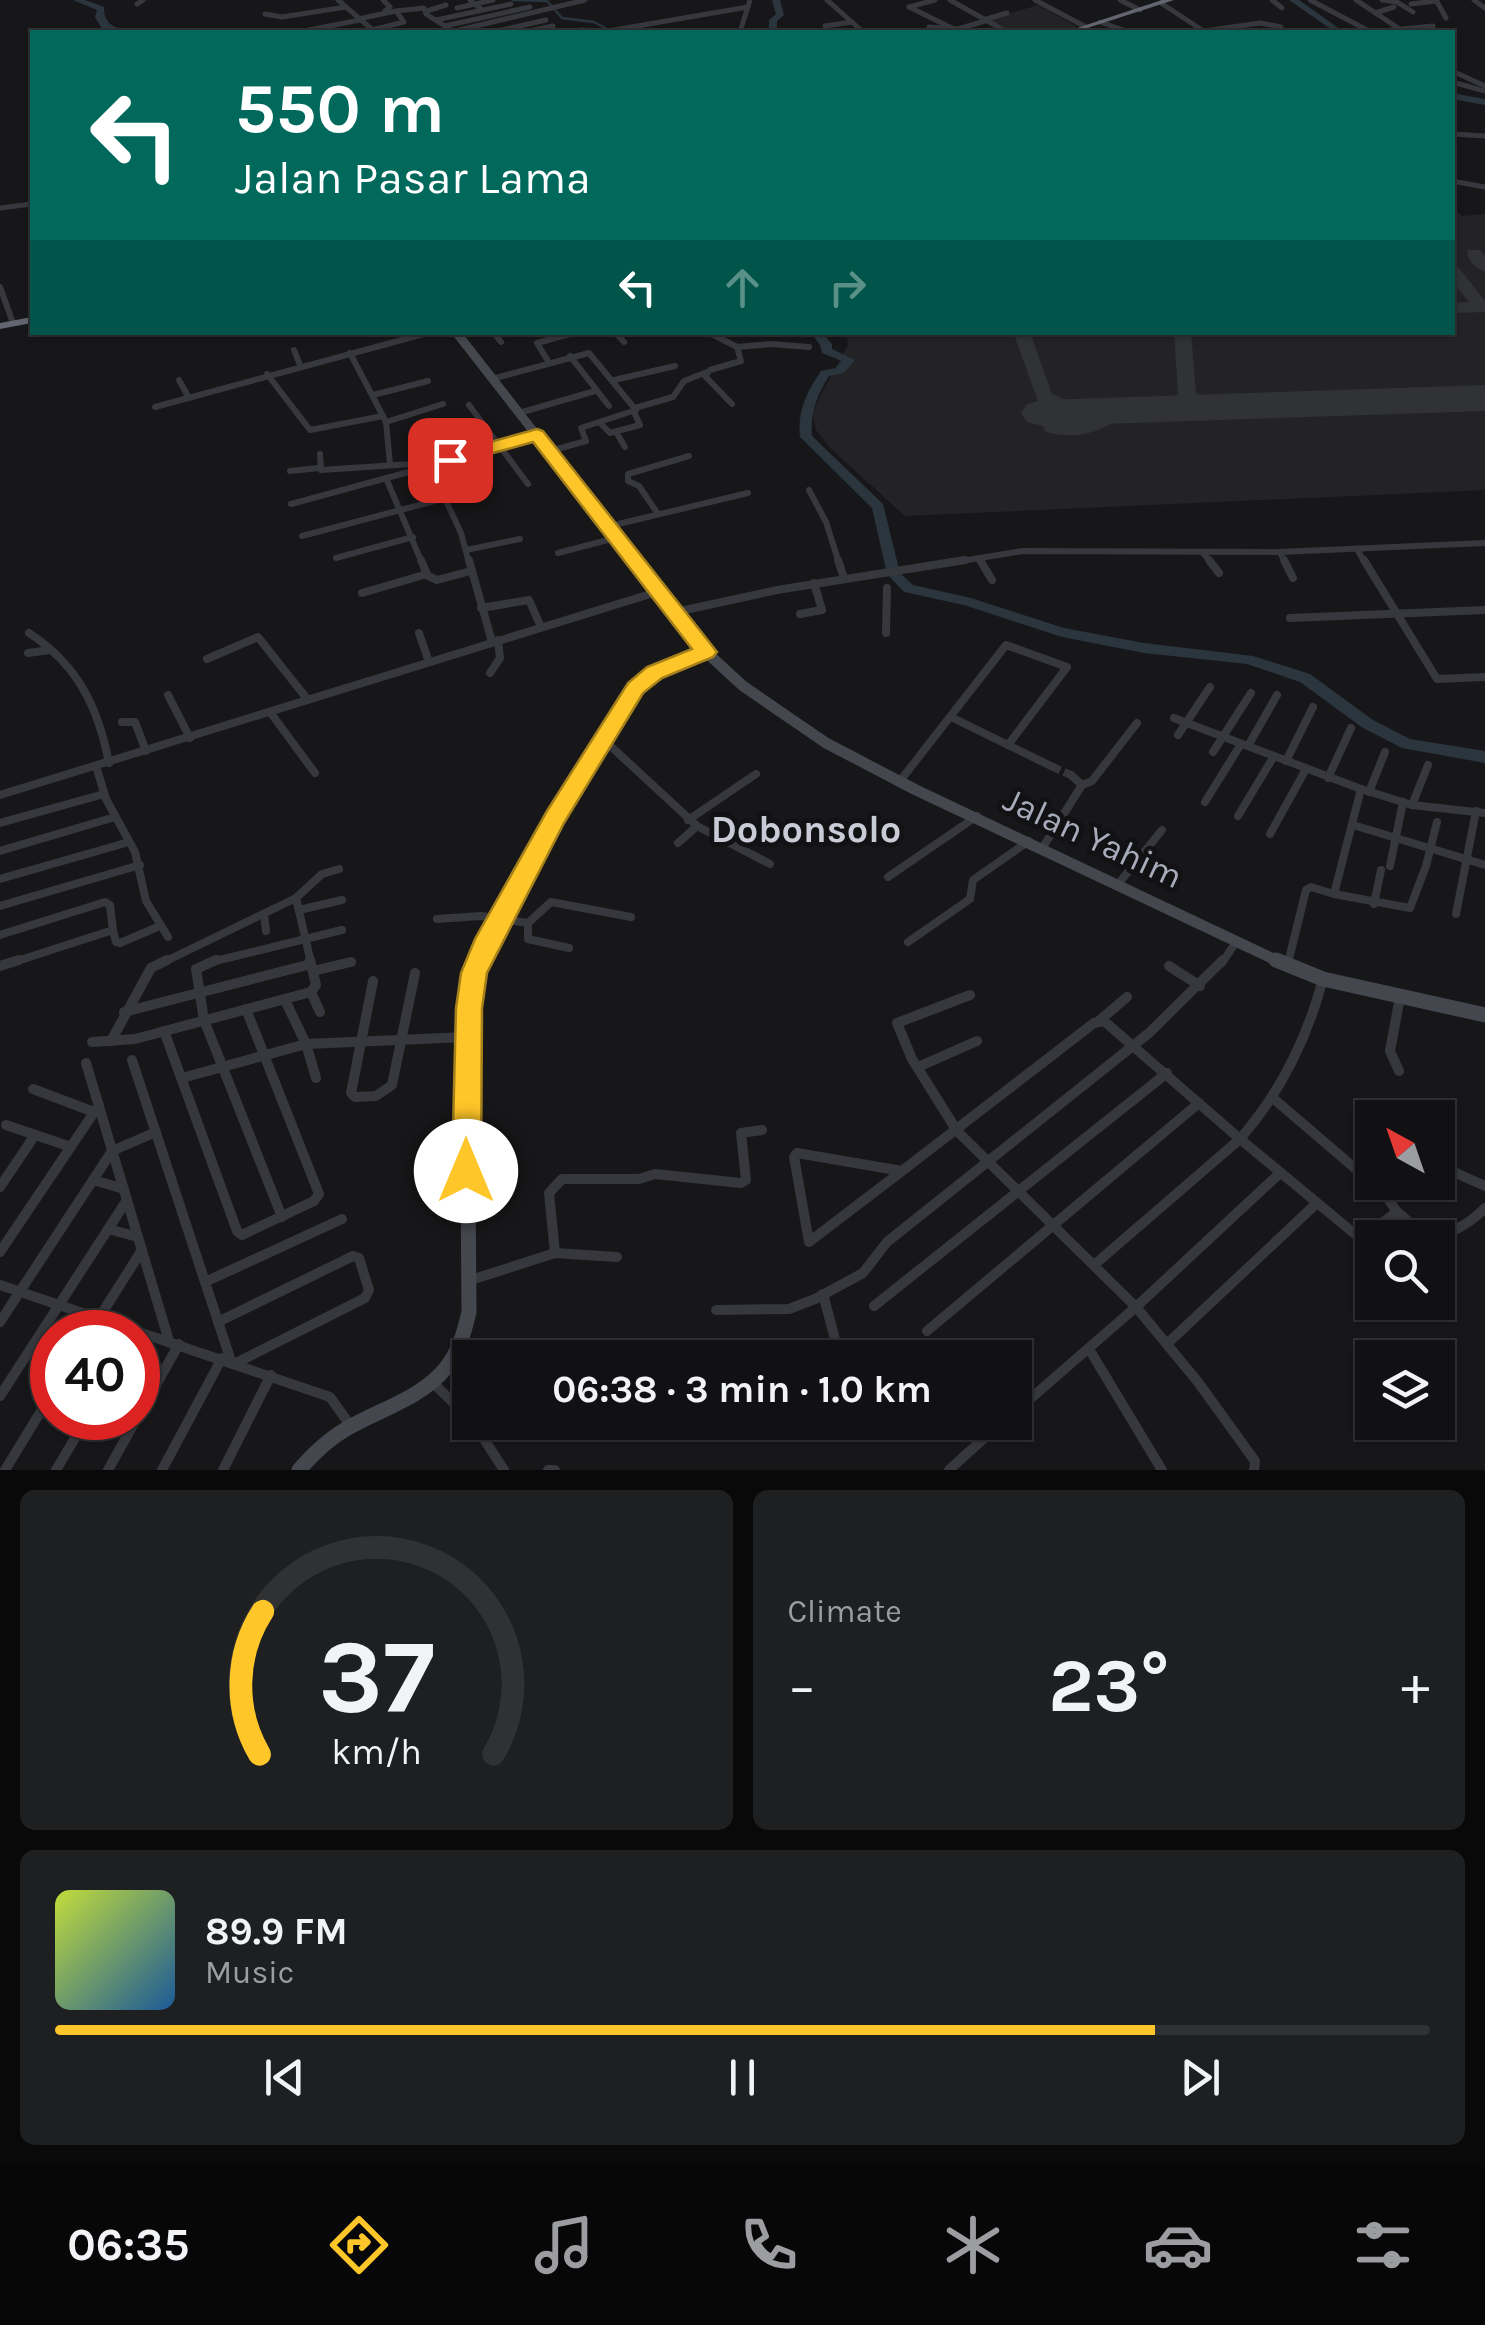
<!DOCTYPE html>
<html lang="en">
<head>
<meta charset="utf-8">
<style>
	body { margin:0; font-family:Karla,sans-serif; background:#1e1f21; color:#f1f3f6; height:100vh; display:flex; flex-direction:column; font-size:38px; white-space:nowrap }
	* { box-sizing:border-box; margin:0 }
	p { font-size:32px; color:#9c9da0 }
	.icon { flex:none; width:55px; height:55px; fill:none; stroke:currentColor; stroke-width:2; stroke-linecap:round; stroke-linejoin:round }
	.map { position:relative; height:1470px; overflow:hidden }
	.details { display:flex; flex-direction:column; gap:20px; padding:20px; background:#09090a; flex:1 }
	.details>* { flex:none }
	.hud { position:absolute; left:30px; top:30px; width:1425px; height:305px; border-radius:0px; box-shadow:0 2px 8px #0004,0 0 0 2px #303133; background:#00695c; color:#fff; overflow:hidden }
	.needle { width:65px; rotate:320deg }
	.tools { position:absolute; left:1355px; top:1100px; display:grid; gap:20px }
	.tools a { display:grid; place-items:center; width:100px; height:100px; border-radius:0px; background:#111113; box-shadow:0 2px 8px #0004,0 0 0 2px #303133; font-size:50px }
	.speed { position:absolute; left:30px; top:1310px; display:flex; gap:20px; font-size:50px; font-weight:700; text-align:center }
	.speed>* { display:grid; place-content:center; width:130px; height:130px; border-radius:50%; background:#111113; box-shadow:0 2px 8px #0004,0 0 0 2px #303133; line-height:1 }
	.speed .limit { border:15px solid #d22; background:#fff; color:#111 }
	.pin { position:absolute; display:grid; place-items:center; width:85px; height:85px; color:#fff; margin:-42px; border-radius:20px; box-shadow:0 5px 15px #0006 }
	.me { position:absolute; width:110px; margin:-55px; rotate:0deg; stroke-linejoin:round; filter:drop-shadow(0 0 8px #0008) }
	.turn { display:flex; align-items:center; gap:35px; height:210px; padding:0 40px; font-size:45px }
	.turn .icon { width:130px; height:130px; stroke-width:2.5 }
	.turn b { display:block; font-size:70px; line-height:85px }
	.lanes { display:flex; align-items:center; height:95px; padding:0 40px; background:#0003; justify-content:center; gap:50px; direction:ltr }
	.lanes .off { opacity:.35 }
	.big { font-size:75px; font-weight:700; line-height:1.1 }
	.details .tile { flex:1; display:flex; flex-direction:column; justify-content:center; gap:15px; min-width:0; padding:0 35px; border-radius:15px; background:#1e1f21 }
	.details .dial { align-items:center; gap:0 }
	.dial svg { height:260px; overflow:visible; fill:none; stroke:#303133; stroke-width:7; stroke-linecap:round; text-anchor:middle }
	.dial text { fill:#f1f3f6; stroke:none }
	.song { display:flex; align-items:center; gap:30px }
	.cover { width:120px; height:120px; border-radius:15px; background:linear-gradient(135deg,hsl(70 70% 55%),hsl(210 70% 35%)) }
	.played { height:10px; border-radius:5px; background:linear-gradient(90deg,#ffc629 80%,#303133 80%) }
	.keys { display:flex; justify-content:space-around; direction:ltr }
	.heat { display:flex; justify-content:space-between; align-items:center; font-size:55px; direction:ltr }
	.details .tiles { flex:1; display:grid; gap:20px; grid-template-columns:1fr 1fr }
	.tile:last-child { grid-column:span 2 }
	.trip { position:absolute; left:452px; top:1340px; width:580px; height:100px; border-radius:0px; background:#111113; box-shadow:0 2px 8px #0004,0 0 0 2px #303133; font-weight:700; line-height:100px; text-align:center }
	.menu { display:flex; height:160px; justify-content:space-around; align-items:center; background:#070708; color:#9c9da0 }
	.menu .icon { width:70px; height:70px }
	.menu .on { color:#ffc629 }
	.menu b { font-size:45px; color:#f1f3f6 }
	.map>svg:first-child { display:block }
	.built { fill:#232326 }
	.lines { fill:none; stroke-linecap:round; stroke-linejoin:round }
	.stream { stroke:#2b353e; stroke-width:2.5 }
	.river { fill:#2b353e; fill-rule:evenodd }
	.taxiway { fill:#303236; fill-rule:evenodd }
	.runway { fill:#303236; fill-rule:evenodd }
	.street-tunnel { stroke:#343539; stroke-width:8; stroke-dasharray:8 4; stroke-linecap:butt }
	.street-far3 { stroke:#37383e; stroke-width:5 }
	.street-far2 { stroke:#37383e; stroke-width:6 }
	.street-far1 { stroke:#37383e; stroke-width:8 }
	.street { stroke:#37383e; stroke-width:10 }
	.secondary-far2 { stroke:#45474f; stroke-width:9 }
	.secondary-far1 { stroke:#45474f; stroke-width:11 }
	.secondary { stroke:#45474f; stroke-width:15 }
	.highway { fill:#636570; fill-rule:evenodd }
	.route { fill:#ffc629; stroke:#a6811b; stroke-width:2.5 }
	.labels { text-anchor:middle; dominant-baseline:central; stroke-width:10; stroke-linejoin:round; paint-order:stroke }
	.street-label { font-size:35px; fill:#a8acba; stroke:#121214 }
	.neighbourhood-label { font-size:38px; font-weight:bold; fill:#c9ccd6; stroke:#121214 }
</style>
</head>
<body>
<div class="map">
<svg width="1485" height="1470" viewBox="0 0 1485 1470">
	<rect width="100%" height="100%" fill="#171719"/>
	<g class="built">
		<path d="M1038 5 1078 27 1061 32H1011L987 20Z"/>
		<path d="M1453 208 1462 216 1485 214V490L905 516 830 448 816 430 813 414 819 398 848 345 847 333H853L1452 332Z"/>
	</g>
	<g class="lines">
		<path class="stream" d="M513 0 547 1 562 18 594 22 607 29"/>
		<g class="river">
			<path d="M73 0H85L104 7C103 38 142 29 165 29L169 32H113L102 29 95 17 97 10Z"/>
			<path d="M772 0H780L784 15 777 21V32H769V20L776 14Z"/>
			<path d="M1289 0H1299L1344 32H1335Z"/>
			<path d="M1452 93 1485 99V105L1452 99Z"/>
			<path d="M810 332H822L832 344V349L855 360 844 373 829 376C817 395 810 414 812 436L883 504 900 573 913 585 971 598 1064 628 1144 643 1253 656 1310 674 1373 720 1410 739 1485 751V763L1402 748 1363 728 1300 682 1247 664 1144 653 1062 637 964 605 904 592 887 574 872 508 800 437C797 412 807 391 821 371L836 368 842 361 822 353 820 345Z"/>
		</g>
		<g class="taxiway">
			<path d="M1468 250H1480L1485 256V272C1477 270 1464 257 1468 250Z"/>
			<path d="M1452 265 1458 267 1485 301V312L1452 313V303L1469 302 1452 281Z"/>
			<path d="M1013 332H1030L1052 394 1085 408V416H1073L1038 401Z"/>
			<path d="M1174 332H1191L1196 393 1215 403V411H1203L1189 403 1162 414 1153 409 1178 394Z"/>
			<path d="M1120 405 1126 406V414C1100 433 1077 440 1046 432L1036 413 1039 409H1051L1059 424H1081Z"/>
		</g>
		<path class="runway" d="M1485 385V411L1043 426 1027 422 1021 413 1027 404 1043 400Z"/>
		<path class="street-tunnel" d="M1053 767 1071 775"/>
		<g class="street-far3">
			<path d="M338 0 375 32"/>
			<path d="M383 0 390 7 385 11"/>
			<path d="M470 0 482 10"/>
			<path d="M827 0 863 32"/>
			<path d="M935 0 909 7 954 29"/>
			<path d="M950 0 1007 32"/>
			<path d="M1035 0 1086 27"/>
			<path d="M1120 0 1140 10"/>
			<path d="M1272 0 1282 8"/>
			<path d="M1310 0 1371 32"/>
			<path d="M1356 0 1398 28"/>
			<path d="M1382 0 1397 2 1413 12"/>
			<path d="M1436 0 1446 18"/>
			<path d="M1474 0 1485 8"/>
			<path d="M1161 3 1205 32"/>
			<path d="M137 4 143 0"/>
			<path d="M1411 4 1437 1"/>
			<path d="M457 8 493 0"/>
			<path d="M427 11 446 5"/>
			<path d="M1375 13 1394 7"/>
			<path d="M265 14 282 17 346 7"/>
			<path d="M358 19 396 11"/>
			<path d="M436 20 511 4"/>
			<path d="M983 20 1007 13"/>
			<path d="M1100 22 1129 32"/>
			<path d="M445 26 530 7"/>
			<path d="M825 26 852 22"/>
			<path d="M929 27 958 29 985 21"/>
			<path d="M309 30 360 20"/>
			<path d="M372 30 404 22 396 11 424 8 426 14 454 32"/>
			<path d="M580 30 608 31 748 7"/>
			<path d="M1204 31 1260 23 1281 27"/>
			<path d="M451 32 585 0"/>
			<path d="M493 32 546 20"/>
			<path d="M524 32 553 26"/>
			<path d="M740 32 750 0"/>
			<path d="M1370 32 1433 26"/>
			<path d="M1452 71 1485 86"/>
			<path d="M1452 82 1485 91"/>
			<path d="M1452 134 1485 136"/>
			<path d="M1452 181 1485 187"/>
			<path d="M0 208 32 204"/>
		</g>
		<g class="street-far2">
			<path d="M0 287 13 323"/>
			<path d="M493 332 501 342"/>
			<path d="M615 332 624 342"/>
			<path d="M708 332 737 347 771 344 809 347"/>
			<path d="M294 350 300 365"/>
			<path d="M350 353 386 422 390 464"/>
			<path d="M570 356 609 406"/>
			<path d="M548 361 537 343 577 332"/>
			<path d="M267 374 310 430 383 416"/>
			<path d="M492 379 589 353 636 410 599 422"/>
			<path d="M179 380 189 398"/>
			<path d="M614 380 675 366"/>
			<path d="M373 395 428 381"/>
			<path d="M732 404 705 376 710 370 741 361 737 347"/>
			<path d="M469 405 528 484"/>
			<path d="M155 407 431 332"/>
			<path d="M635 408 673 397 684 381 707 372"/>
			<path d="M519 413 595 391"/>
			<path d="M386 422 443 404"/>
			<path d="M616 432 625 447"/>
			<path d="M417 433 423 462"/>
			<path d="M550 451 586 441 581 428 599 422 610 433 640 425 634 412"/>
			<path d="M320 454 321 470 442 462 537 435"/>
			<path d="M456 458 479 499"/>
			<path d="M430 466 461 533 469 563"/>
			<path d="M290 471 319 468"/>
			<path d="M386 478 422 563"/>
			<path d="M809 490 826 522 839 563"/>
			<path d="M291 504 431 466"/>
			<path d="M658 514 639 486 628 481V474L689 456"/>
			<path d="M610 526 748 493"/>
			<path d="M302 536 446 498"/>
			<path d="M1357 549 1365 563"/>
			<path d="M466 550 520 539"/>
			<path d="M1280 552 1285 563"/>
			<path d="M558 553 619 537"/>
			<path d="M1203 553 1211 563"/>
			<path d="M336 558 413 537"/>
			<path d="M979 558 982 563"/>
			<path d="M949 563 1023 551 1280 552 1485 543"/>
		</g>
		<g class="street-far1">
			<path d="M469 560 492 642"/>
			<path d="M838 560 844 578"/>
			<path d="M980 560 992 580"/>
			<path d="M1209 560 1219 573"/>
			<path d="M1284 560 1293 578"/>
			<path d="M1364 560 1437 679 1485 677"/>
			<path d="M426 575 437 580 471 571"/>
			<path d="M362 593 427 574 421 560"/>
			<path d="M481 608 529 600 541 627"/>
			<path d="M676 612 777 590 965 560"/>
			<path d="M800 614 822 610 814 583"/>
			<path d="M1290 618 1485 610"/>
			<path d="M29 633C78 665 98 707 109 763"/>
			<path d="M419 633 429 662"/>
			<path d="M886 633 887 588"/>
			<path d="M28 653 50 650"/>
			<path d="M207 659 258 637 308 700"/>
			<path d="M490 673 500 658 498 640"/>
			<path d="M168 695 190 738"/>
			<path d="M270 712 315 773"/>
			<path d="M1174 718 1361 789 1334 894 1311 887 1306 890 1288 963"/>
			<path d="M122 722H135L146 751"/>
			<path d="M1178 735 1210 687"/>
			<path d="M604 740 697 826 770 864"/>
			<path d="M1008 745 1053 767"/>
			<path d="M1248 746 1277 695"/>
			<path d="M1213 752 1251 693"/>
			<path d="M1286 761 1313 707"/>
			<path d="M96 766 106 799 135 852 146 901 168 937"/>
			<path d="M1328 778 1351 728"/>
			<path d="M900 781 1006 645 1067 667 1008 745 951 717"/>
			<path d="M1082 785 1092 781 1137 723"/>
			<path d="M1361 789 1412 805 1485 813"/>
			<path d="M1369 792 1385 752"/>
			<path d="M0 795 660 591"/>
			<path d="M1205 802 1241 744"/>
			<path d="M1412 805 1428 765"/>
			<path d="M1238 816 1274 756"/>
			<path d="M688 820 756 774"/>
			<path d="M0 823 104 794"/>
			<path d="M1353 825 1485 865"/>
			<path d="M1270 834 1306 769"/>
			<path d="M678 843 697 826"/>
			<path d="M1043 847 1082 785 1071 775"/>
			<path d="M0 851 115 817"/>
			<path d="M1390 866 1403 802"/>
			<path d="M888 877 977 816"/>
			<path d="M0 879 129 842"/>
			<path d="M1119 883 1162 830"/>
			<path d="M1334 894 1410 908 1426 866 1437 822"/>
			<path d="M296 898 311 963"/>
			<path d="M1374 904 1381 870"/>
			<path d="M0 906 140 865"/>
			<path d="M299 910 342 900"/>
			<path d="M264 914 266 931"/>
			<path d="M1456 914 1476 811"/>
			<path d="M437 919 481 916 528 923 551 902 631 917"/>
			<path d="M528 923V939L569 948"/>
			<path d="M113 930 116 942 120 943 160 926"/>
			<path d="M0 935 105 902 110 905 113 930 11 963"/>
			<path d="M908 942 970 899 973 880 1029 841"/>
			<path d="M162 963 296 898 322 874 339 869"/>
			<path d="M207 963 342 930"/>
			<path d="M1222 963 1236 942"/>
		</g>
		<g class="street">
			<path d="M216 960 196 969 204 1020 282 1217"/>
			<path d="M310 960 316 985 311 992 320 1012"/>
			<path d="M1287 965 1288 960"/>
			<path d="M0 966 19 960"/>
			<path d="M1169 966 1200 986"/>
			<path d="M313 971 351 962"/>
			<path d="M1323 979C1307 1039 1281 1092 1240 1139L1356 1235 1367 1234 1397 1212C1406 1218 1414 1229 1424 1233 1444 1242 1472 1221 1485 1208"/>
			<path d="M373 981 351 1093 355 1097 376 1096 392 1085 415 973"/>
			<path d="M970 995 897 1023 912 1059 957 1131 1136 1307 1280 1173"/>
			<path d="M285 1000 306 1044 316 1078"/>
			<path d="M124 1012 311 964"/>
			<path d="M1100 1020 1127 997"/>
			<path d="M164 1031 237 1231 242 1235 314 1201 319 1194 246 1009"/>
			<path d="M111 1041 151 968 167 960"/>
			<path d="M92 1042 135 1039 311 992"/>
			<path d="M132 1060 231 1361"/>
			<path d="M86 1063 169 1341"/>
			<path d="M918 1067 977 1041"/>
			<path d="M1399 1071 1390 1051 1400 997"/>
			<path d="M182 1078 306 1044 467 1037"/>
			<path d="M33 1089 94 1112"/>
			<path d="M1274 1099 1385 1194 1397 1212"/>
			<path d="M6 1125 71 1147"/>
			<path d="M797 1153 902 1171 809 1242 794 1157Z"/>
			<path d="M1438 1165 1485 1186"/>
			<path d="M902 1171 1094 1023 1104 1021 1240 1139 1094 1265"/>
			<path d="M93 1180 124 1189"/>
			<path d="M0 1187 35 1135"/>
			<path d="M108 1229 138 1237"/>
			<path d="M0 1252 99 1105"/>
			<path d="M555 1253 549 1193 562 1179H639L655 1174 741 1183 746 1180 741 1133 762 1130"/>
			<path d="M471 1280 555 1253 617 1257"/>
			<path d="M205 1282 342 1219"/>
			<path d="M0 1285 330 1397 350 1425"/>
			<path d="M823 1294 840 1358"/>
			<path d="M874 1306 1167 1073"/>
			<path d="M716 1310 789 1309 815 1299 863 1273 887 1242 1149 1033 1223 960"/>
			<path d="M0 1322 112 1151 156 1132"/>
			<path d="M218 1322 353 1256 359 1258 369 1290 365 1298 236 1363"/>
			<path d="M927 1331 1199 1103"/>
			<path d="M90 1332 142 1250"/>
			<path d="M1169 1342 1317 1203"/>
			<path d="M1089 1349 1162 1470"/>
			<path d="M433 1383 470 1419"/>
			<path d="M0 1396 127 1200"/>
			<path d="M1015 1412 1136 1307 1198 1382 1255 1461 1254 1470"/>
			<path d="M138 1417 179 1344"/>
			<path d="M473 1422 504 1470"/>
			<path d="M5 1470 52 1393"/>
			<path d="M56 1470 87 1418"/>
			<path d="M108 1470 137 1418"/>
			<path d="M162 1470 222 1358"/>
			<path d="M223 1470 271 1375"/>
			<path d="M548 1470H555"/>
			<path d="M949 1470 1002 1422"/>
		</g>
		<path class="secondary-far2" d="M456 332 636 563"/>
		<g class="secondary-far1">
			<path d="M634 560 706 652 743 686 826 743 916 790 1282 963"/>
			<path d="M479 963 525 871 635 688 655 672 706 652"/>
		</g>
		<g class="secondary">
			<path d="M1276 960 1323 979 1485 1015"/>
			<path d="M299 1470C313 1454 327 1440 346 1429 378 1410 420 1399 445 1369 459 1352 464 1333 469 1312L467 1037 474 973 480 960"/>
		</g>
		<g class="highway">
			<path d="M1162 0H1174L1075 32H1065Z"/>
			<path d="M32 317V323L0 329V323Z"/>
		</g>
	</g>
	<path class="route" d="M537 429 543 431 717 652 713 657 662 678 643 693 564 823 487 973 482 1008 481 1171 477 1180 466 1184 456 1180 452 1171 456 1008 461 973 475 939 547 811 628 683 647 667 692 649 533 442 450 465 440 460 443 455Z"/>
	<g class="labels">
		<g class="street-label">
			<text transform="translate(1093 838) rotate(25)">Jalan Yahim</text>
		</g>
		<g class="neighbourhood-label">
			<text x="806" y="829">Dobonsolo</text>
		</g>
	</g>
</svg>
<div class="tools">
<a><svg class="needle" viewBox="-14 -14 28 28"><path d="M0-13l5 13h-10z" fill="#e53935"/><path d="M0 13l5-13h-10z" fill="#9c9da0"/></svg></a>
<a><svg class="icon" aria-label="search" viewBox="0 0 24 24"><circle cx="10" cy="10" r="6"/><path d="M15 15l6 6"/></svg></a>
<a><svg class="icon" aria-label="layers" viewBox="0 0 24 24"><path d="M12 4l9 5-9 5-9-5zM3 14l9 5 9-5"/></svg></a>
</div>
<div class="speed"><div class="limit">40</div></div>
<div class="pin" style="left:450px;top:460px;background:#d93025"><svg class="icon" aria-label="arrive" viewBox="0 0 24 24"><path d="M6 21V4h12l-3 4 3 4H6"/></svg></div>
<svg class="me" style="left:466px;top:1171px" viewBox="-20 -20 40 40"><circle r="19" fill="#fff"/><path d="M0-13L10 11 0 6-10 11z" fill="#ffc629"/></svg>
<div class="trip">06:38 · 3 min · 1.0 km</div>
<div class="hud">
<div class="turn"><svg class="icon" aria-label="left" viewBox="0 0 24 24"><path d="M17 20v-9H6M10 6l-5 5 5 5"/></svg><div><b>550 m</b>Jalan Pasar Lama</div></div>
<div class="lanes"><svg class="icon" aria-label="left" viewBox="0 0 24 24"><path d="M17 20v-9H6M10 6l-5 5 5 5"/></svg><svg class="icon off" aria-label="ahead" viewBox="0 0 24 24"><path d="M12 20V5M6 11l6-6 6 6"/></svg><svg class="icon off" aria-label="right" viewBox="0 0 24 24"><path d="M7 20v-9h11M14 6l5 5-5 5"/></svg></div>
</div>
</div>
<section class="details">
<div class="tiles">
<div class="tile dial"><svg viewBox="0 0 100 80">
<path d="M14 69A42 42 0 1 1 86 69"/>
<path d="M14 69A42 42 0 0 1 15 25" stroke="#ffc629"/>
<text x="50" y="56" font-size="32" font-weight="700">37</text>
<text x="50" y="72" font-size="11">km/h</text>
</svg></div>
<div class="tile"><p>Climate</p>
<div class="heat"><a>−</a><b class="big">23°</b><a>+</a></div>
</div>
<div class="tile">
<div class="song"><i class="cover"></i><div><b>89.9 FM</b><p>Music</p></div></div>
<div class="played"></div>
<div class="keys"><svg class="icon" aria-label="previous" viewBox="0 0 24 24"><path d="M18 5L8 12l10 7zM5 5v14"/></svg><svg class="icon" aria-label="pause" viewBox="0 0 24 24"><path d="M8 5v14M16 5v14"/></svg><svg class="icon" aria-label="next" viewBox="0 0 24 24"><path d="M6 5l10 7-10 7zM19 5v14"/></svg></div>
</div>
</div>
</section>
<nav class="menu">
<b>06:35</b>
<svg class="icon on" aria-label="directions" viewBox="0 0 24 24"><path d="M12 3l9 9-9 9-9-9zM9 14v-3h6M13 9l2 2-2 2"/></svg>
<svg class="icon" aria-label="music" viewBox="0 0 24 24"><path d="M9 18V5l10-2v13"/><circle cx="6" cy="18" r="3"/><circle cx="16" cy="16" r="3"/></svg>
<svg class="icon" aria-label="phone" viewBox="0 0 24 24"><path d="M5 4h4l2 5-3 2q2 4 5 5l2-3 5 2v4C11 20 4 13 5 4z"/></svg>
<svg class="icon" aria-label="climate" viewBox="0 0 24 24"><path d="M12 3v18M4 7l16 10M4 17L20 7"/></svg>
<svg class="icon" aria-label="car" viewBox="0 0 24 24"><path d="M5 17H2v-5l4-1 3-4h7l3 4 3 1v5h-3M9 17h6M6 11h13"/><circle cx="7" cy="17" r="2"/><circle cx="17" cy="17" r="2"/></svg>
<svg class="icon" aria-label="filters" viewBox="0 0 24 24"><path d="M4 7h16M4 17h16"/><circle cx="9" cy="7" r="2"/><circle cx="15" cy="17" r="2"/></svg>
</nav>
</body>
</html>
